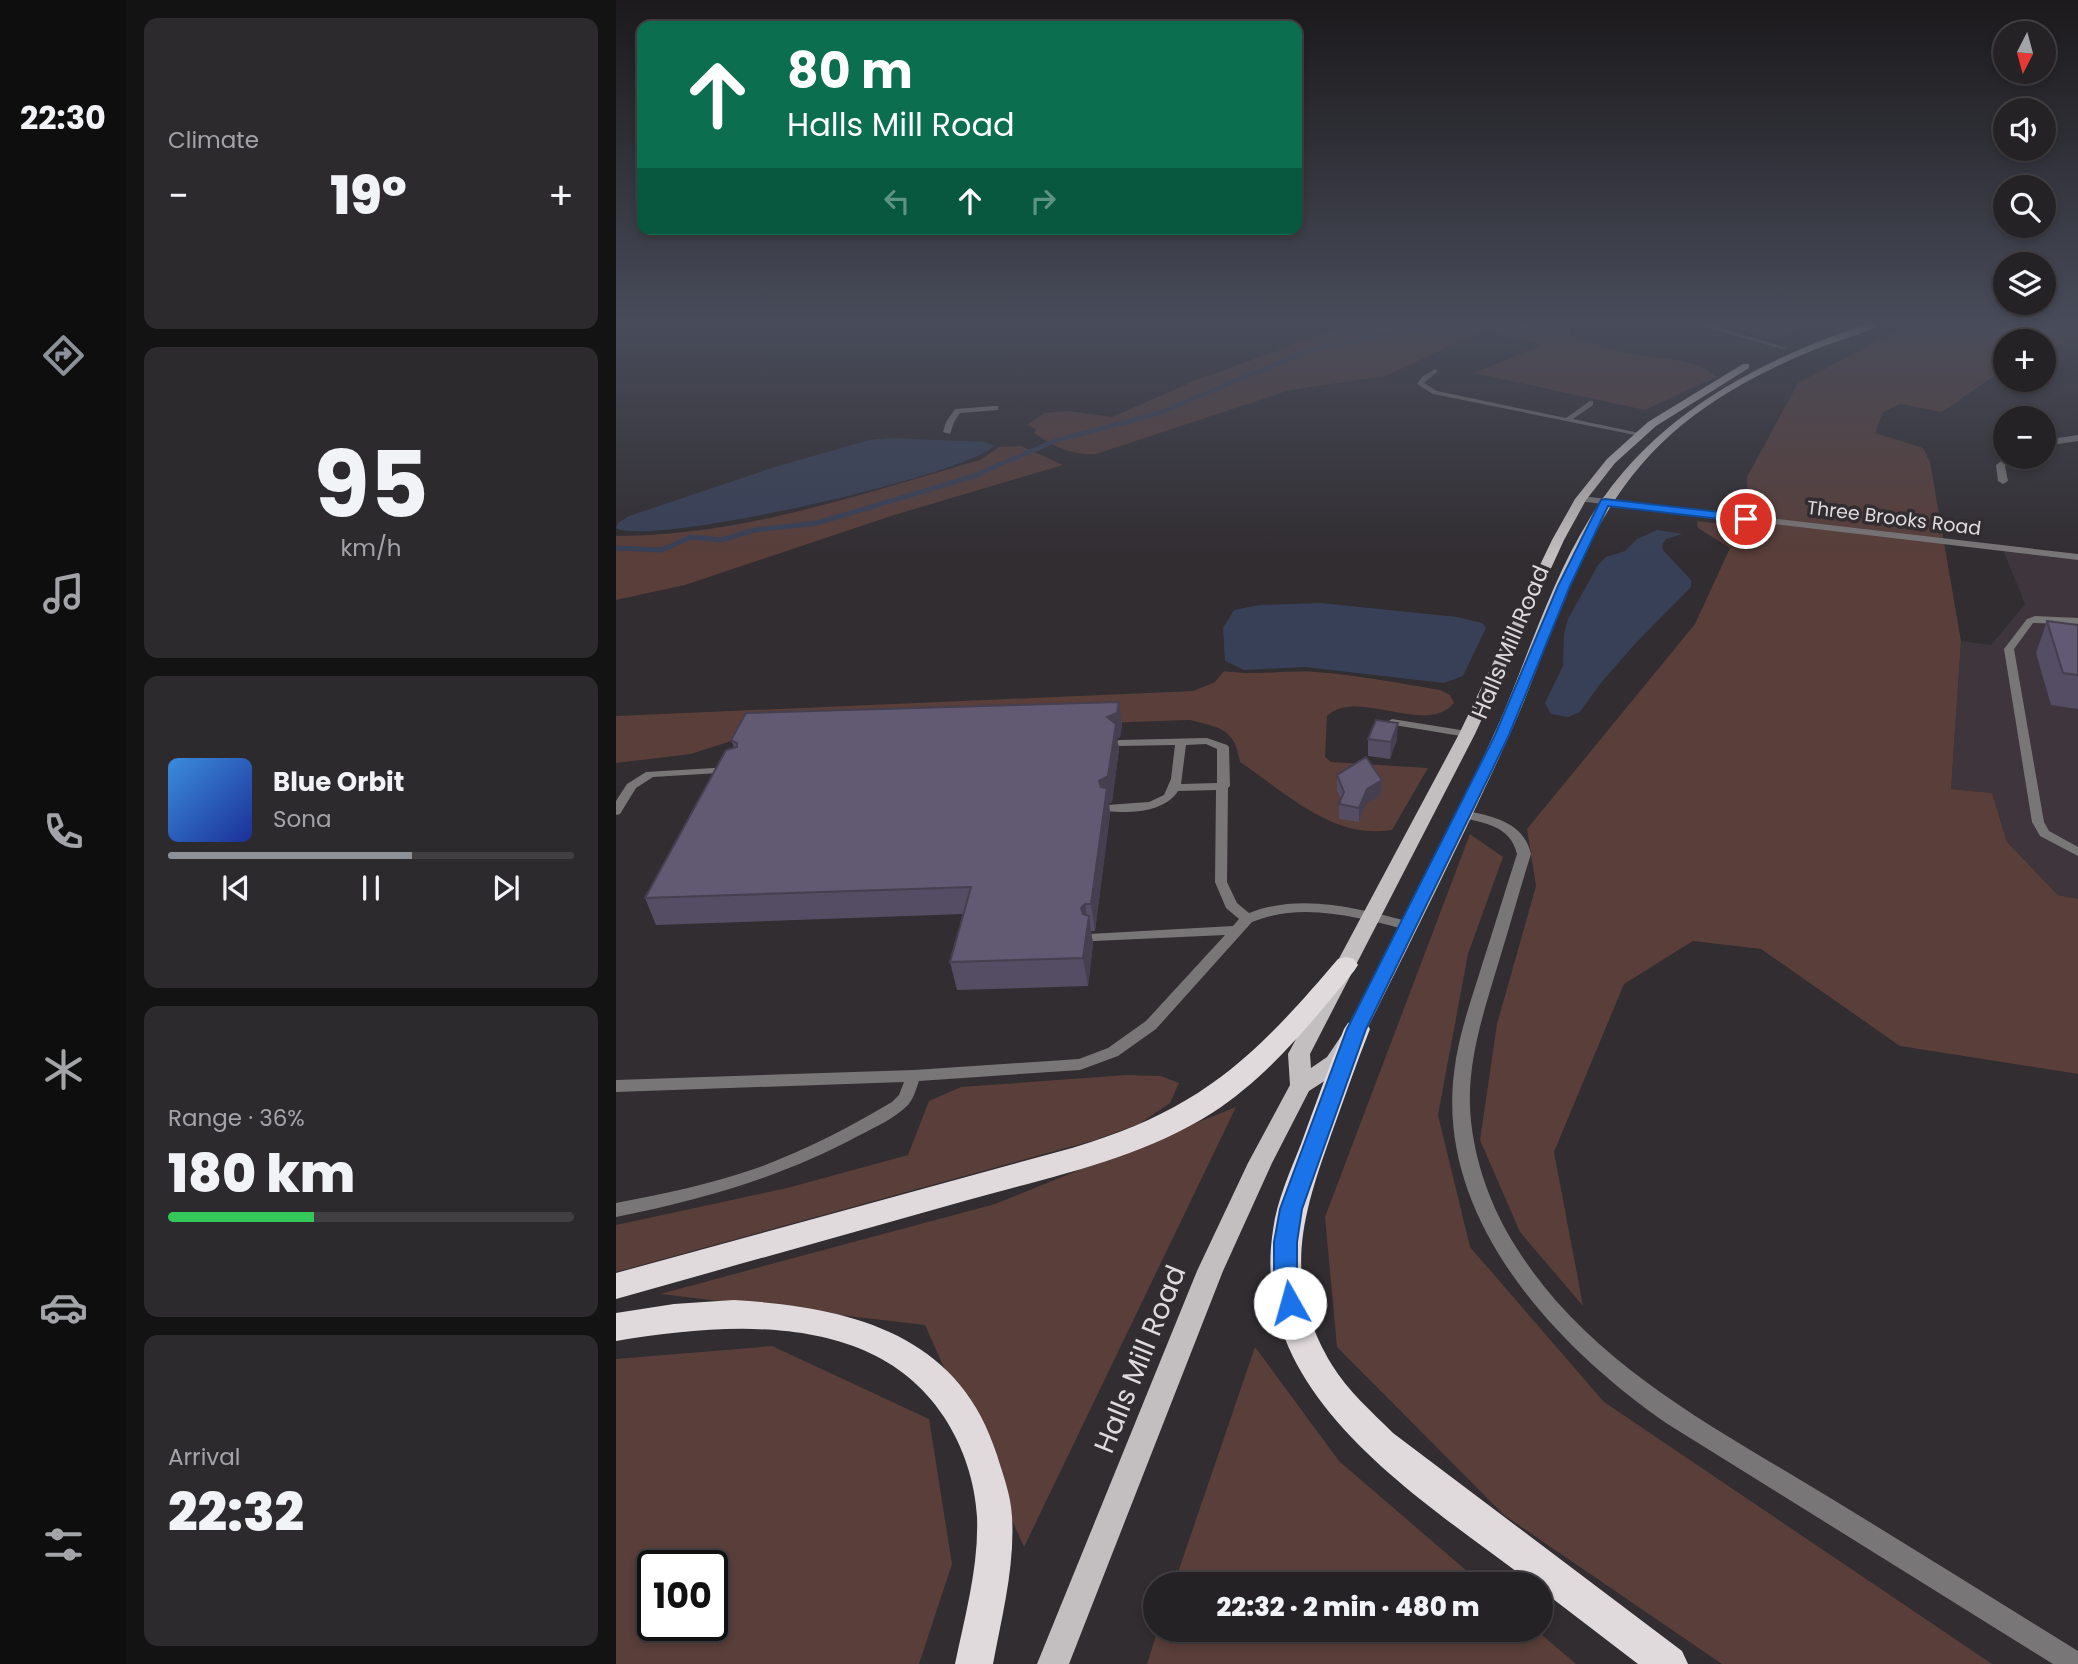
<!DOCTYPE html>
<html lang="en">
<head>
<meta charset="utf-8">
<style>
	body { margin:0; font-family:Poppins,sans-serif; background:#2d2a2d; color:#f1f3f6; height:100vh; display:flex; flex-direction:column; font-size:26px; white-space:nowrap }
	* { box-sizing:border-box; margin:0 }
	p { font-size:23px; color:#a3a4a7 }
	.icon { flex:none; width:38px; height:38px; fill:none; stroke:currentColor; stroke-width:2; stroke-linecap:round; stroke-linejoin:round }
	.map { position:relative; flex:1; overflow:hidden }
	.panel { display:flex; flex-direction:column; gap:18px; padding:18px; background:#141314; width:490px }
	.panel>* { flex:none }
	.banner { position:absolute; left:21px; top:21px; width:665px; height:214px; border-radius:14px; box-shadow:0 4px 10px #0003,0 0 0 2px #423f42; background:#0b6e4f; color:#fff; overflow:hidden }
	.needle { width:46px; rotate:186deg }
	.fabs { position:absolute; left:1377px; top:21px; display:grid; gap:14px }
	.fabs a { display:grid; place-items:center; width:63px; height:63px; border-radius:50%; background:#252225; box-shadow:0 4px 10px #0003,0 0 0 2px #423f42; font-size:35px }
	.speed { position:absolute; left:21px; top:1550px; display:flex; gap:14px; font-size:35px; font-weight:700; text-align:center }
	.speed>* { display:grid; place-content:center; width:91px; height:91px; border-radius:50%; background:#252225; box-shadow:0 4px 10px #0003,0 0 0 2px #423f42; line-height:1 }
	.speed .limit { border:4px solid #111; border-radius:10px; background:#fff; color:#111 }
	.pin { position:absolute; display:grid; place-items:center; width:60px; height:60px; color:#fff; margin:-30px; border:4px solid #fff; border-radius:50%; box-shadow:0 2px 7px #0007 }
	.me { position:absolute; width:77px; margin:-38px; rotate:353deg; stroke-linejoin:round; filter:drop-shadow(0 0 5px #0008) }
	.turn { display:flex; align-items:center; gap:24px; height:147px; padding:0 35px; font-size:32px }
	.turn .icon { width:91px; height:91px; stroke-width:2.5 }
	.turn b { display:block; font-size:49px; line-height:60px }
	.lanes { display:flex; align-items:center; height:66px; padding:0 35px; background:#0003; justify-content:center; gap:35px; direction:ltr }
	.lanes .off { opacity:.35 }
	.big { font-size:52px; font-weight:800; line-height:1.1 }
	.panel .tile { flex:1; display:flex; flex-direction:column; justify-content:center; gap:10px; min-width:0; padding:0 24px; border-radius:14px; background:#2d2a2d }
	.panel .dial { align-items:center; gap:0 }
	.dial b { font-size:91px; line-height:1 }
	.song { display:flex; align-items:center; gap:21px }
	.cover { width:84px; height:84px; border-radius:10px; background:linear-gradient(135deg,hsl(210 70% 55%),hsl(230 70% 35%)) }
	.played { height:7px; border-radius:4px; background:linear-gradient(90deg,#8c9099 60%,#423f42 60%) }
	.keys { display:flex; justify-content:space-around; direction:ltr }
	.heat { display:flex; justify-content:space-between; align-items:center; font-size:38px; direction:ltr }
	.charge { height:10px; border-radius:5px; background:linear-gradient(90deg,#34c759 36%,#423f42 0) }
	.trip { position:absolute; left:527px; top:1572px; width:410px; height:70px; border-radius:35px; background:#252225; box-shadow:0 4px 10px #0003,0 0 0 2px #423f42; font-weight:800; line-height:70px; text-align:center }
	main { display:flex; flex:1; min-height:0 }
	.dock { display:flex; flex-direction:column; width:126px; justify-content:space-around; align-items:center; background:#0f0e0f; color:#a3a4a7 }
	.dock .icon { width:49px; height:49px }
	.dock .active { color:#8c9099 }
	.dock b { font-size:32px; color:#f1f3f6 }
	.map>svg:first-child { display:block }
	.built { fill:#3e353d }
	.green { fill:#593e39; fill-rule:evenodd }
	.water { fill:#384057 }
	.lines { fill:none; stroke-linecap:round; stroke-linejoin:round }
	.stream-far1 { stroke:#384057; stroke-width:4.5 }
	.stream { stroke:#384057; stroke-width:5 }
	.service { fill:#797677; fill-rule:evenodd }
	.minor { fill:#797677; fill-rule:evenodd }
	.primary { fill:#c3bebf; fill-rule:evenodd }
	.motorway { fill:#e1dadc; fill-rule:evenodd }
	.wall { fill:#544d63 }
	.shaded-wall { fill:#453f50 }
	.building { fill:#625a73; stroke:#453f50; stroke-width:2 }
	.route { fill:#1a73e8; stroke:#114b97; stroke-width:2 }
	.labels { text-anchor:middle; dominant-baseline:central; stroke-width:7; stroke-linejoin:round; paint-order:stroke }
	.far-street-label { font-size:19px; fill:#dddbdd; stroke:#312d31 }
	.street-label { font-size:23px; fill:#dddbdd; stroke:#312d31 }
	.near-street-label { font-size:28px; fill:#dddbdd; stroke:#312d31 }
</style>
</head>
<body>
<main>
<nav class="dock">
<b>22:30</b>
<svg class="icon active" aria-label="directions" viewBox="0 0 24 24"><path d="M12 3l9 9-9 9-9-9zM9 14v-3h6M13 9l2 2-2 2"/></svg>
<svg class="icon" aria-label="music" viewBox="0 0 24 24"><path d="M9 18V5l10-2v13"/><circle cx="6" cy="18" r="3"/><circle cx="16" cy="16" r="3"/></svg>
<svg class="icon" aria-label="phone" viewBox="0 0 24 24"><path d="M5 4h4l2 5-3 2q2 4 5 5l2-3 5 2v4C11 20 4 13 5 4z"/></svg>
<svg class="icon" aria-label="climate" viewBox="0 0 24 24"><path d="M12 3v18M4 7l16 10M4 17L20 7"/></svg>
<svg class="icon" aria-label="car" viewBox="0 0 24 24"><path d="M5 17H2v-5l4-1 3-4h7l3 4 3 1v5h-3M9 17h6M6 11h13"/><circle cx="7" cy="17" r="2"/><circle cx="17" cy="17" r="2"/></svg>
<svg class="icon" aria-label="filters" viewBox="0 0 24 24"><path d="M4 7h16M4 17h16"/><circle cx="9" cy="7" r="2"/><circle cx="15" cy="17" r="2"/></svg>
</nav>
<section class="panel">
<div class="tile"><p>Climate</p>
<div class="heat"><a>−</a><b class="big">19°</b><a>+</a></div>
</div>
<div class="tile dial"><b>95</b><p>km/h</p></div>
<div class="tile">
<div class="song"><i class="cover"></i><div><b>Blue Orbit</b><p>Sona</p></div></div>
<div class="played"></div>
<div class="keys"><svg class="icon" aria-label="previous" viewBox="0 0 24 24"><path d="M18 5L8 12l10 7zM5 5v14"/></svg><svg class="icon" aria-label="pause" viewBox="0 0 24 24"><path d="M8 5v14M16 5v14"/></svg><svg class="icon" aria-label="next" viewBox="0 0 24 24"><path d="M6 5l10 7-10 7zM19 5v14"/></svg></div>
</div>
<div class="tile"><p>Range · 36%</p><b class="big">180 km</b><div class="charge"></div></div>
<div class="tile"><p>Arrival</p><b class="big">22:32</b></div>
</section>
<div class="map">
<svg width="1462" height="1664" viewBox="0 0 1462 1664">
	<rect width="100%" height="100%" fill="#312d31"/>
	<path class="built" d="M1387 550 1462 559V899L1442 895 1391 842 1376 793 1335 789 1345 641 1375 645 1409 604Z"/>
	<g class="green">
		<path d="M734 324H967L953 328V334C973 343 995 350 1016 354 1042 359 1081 358 1100 377L1029 410 858 373 927 345 869 330 769 376 674 390 480 454C457 456 436 446 418 433L420 429 411 425 428 413 451 411 496 417 578 381Z"/>
		<path d="M1106 324H1198L1157 339Z"/>
		<path d="M1294 324H1462V340L1428 351V341H1390L1389 368 1326 412 1284 404 1267 412 1259 433 1307 448 1314 462 1345 641 1335 789 1376 793 1391 842 1442 895 1462 899V1074L1284 1046 1145 949 1077 941 1008 984 938 1152 967 1306 904 1232 864 1140 881 1024 920 886 911 829 1079 624 1114 548 1082 528 1081 521 1133 527 1131 477 1182 383Z"/>
		<path d="M405 446 447 465 278 515 69 585 0 600V536C124 536 246 494 364 460L383 447Z"/>
		<path d="M608 671C639 676 669 670 700 672 741 675 783 683 824 690L834 695 838 703C810 737 742 687 711 716L709 757 715 762 812 768 776 830C717 840 670 793 624 762 618 728 605 728 574 720L134 735 75 754 0 763V716L577 691 599 682Z"/>
		<path d="M854 834 887 857 852 954 822 1115 854 1247 988 1402 1376 1664H1106L888 1515 721 1347 709 1217Z"/>
		<path d="M511 1075 545 1076 563 1083 554 1103 523 1124 479 1140 0 1272V1225L171 1188 292 1155 313 1101 345 1087Z"/>
		<path d="M620 1107 408 1547 309 1325 44 1294 379 1204Z"/>
		<path d="M156 1346 313 1419 336 1564 303 1664H0V1359ZM37 1566H96V1626H37Z"/>
		<path d="M639 1347 723 1461 866 1584H558Z"/>
		<path d="M542 1629H919L960 1664H531Z"/>
	</g>
	<g class="water">
		<path d="M275 438 369 442 378 446C348 476 36 547 0 528L2 523 13 516 159 467 253 440Z"/>
		<path d="M1041 530 1066 534 1050 539 1046 545 1047 550 1075 580V587L1018 645 984 684 964 712 952 717 935 714 929 703 947 666 948 634 952 619 982 565 990 557 1009 551 1021 539Z"/>
		<path d="M705 603 841 617 866 623 870 628 847 676 828 683 689 667 628 670 609 661 607 628 618 610 643 605Z"/>
	</g>
	<g class="lines">
		<path class="stream-far1" d="M359 475 439 441 543 413 689 352 817 324"/>
		<path class="stream" d="M0 548 46 550 75 537 105 540 139 530 201 523 365 474"/>
		<g class="service">
			<path d="M1080 324H1092L1171 348 1166 349Z"/>
			<path d="M819 369 822 371 821 372 808 383 821 391 950 418 974 401H977V405L957 419 1028 434 1024 436 817 394 801 384 806 377Z"/>
			<path d="M379 406H382V410L344 413 338 422 334 434 327 432 330 422 339 409Z"/>
			<path d="M1419 616 1462 618V624L1417 623 1398 649 1428 822 1433 831 1462 847V856L1424 836 1416 822 1388 649 1411 619Z"/>
			<path d="M776 719 851 731 857 734 851 737 772 724 771 722Z"/>
			<path d="M591 738 611 745 613 747 614 786 612 788 611 882 621 903 633 913C686 892 745 909 798 923L800 926 798 929 793 930C741 918 688 901 636 922L540 1029 502 1056 464 1070 303 1081C300 1089 298 1098 292 1105 279 1118 258 1128 242 1136 166 1177 85 1200 0 1217V1203C47 1194 95 1184 141 1168 188 1151 232 1128 276 1102L283 1095 288 1082 0 1092V1080L298 1070 463 1059 492 1048 530 1021 609 935 478 941 473 940 471 937 473 934 617 926 623 919 610 908 599 882 600 790 562 791C549 812 514 814 491 811L489 808 491 805 533 802 548 795 555 779 559 745 503 746 497 743 503 740ZM590 744 601 749V783L565 784 570 745Z"/>
			<path d="M115 767 119 768 121 770 119 772 37 777 20 788 4 814 0 815V801L11 784 30 772Z"/>
		</g>
		<g class="minor">
			<path d="M1462 435V441L1428 446V440Z"/>
			<path d="M1390 457H1400L1389 466 1392 481 1387 484 1382 481 1380 465Z"/>
			<path d="M965 496 1462 554V560L962 501V497Z"/>
			<path d="M848 810C877 817 907 821 915 854 904 889 894 925 883 961 869 1008 852 1057 854 1107 856 1153 872 1200 895 1239 969 1363 1097 1426 1216 1499 1298 1549 1380 1600 1462 1651V1664H1437L1050 1423C939 1346 820 1219 838 1073 842 1036 855 1001 866 965 878 928 889 891 901 854 894 825 868 823 843 817L841 814Z"/>
		</g>
		<path class="primary" d="M1250 324H1264C1245 335 1221 341 1200 349 1153 368 1107 392 1067 424 968 504 944 623 894 734 849 833 800 931 751 1029L727 1069 693 1091 656 1163 607 1271 453 1664H421L581 1271 632 1163 674 1085 672 1054 843 734 936 540 959 499 991 459 1032 422 1127 364H1133V368L1040 426 999 463 970 500 948 540 859 734 694 1054 695 1068 711 1057 732 1026C782 928 833 831 879 732 911 661 933 584 974 518 1036 416 1140 362 1250 324Z"/>
		<g class="motorway">
			<path d="M730 957 738 959 742 965 738 971C696 1022 653 1076 596 1113 524 1159 434 1177 352 1200 235 1233 117 1266 0 1299V1273L456 1148C584 1110 637 1059 722 959Z"/>
			<path d="M741 1020 750 1023 754 1029C740 1064 728 1099 715 1135 685 1219 666 1282 716 1365 732 1391 756 1412 777 1433L1066 1651 1072 1664H1022L924 1589V1584H917C805 1498 631 1396 657 1230 661 1200 674 1172 685 1144 699 1105 713 1067 728 1029L732 1023Z"/>
			<path d="M118 1300C232 1307 343 1332 381 1455 387 1475 395 1495 396 1517 399 1566 386 1616 377 1664H339C349 1616 363 1566 361 1517 359 1481 347 1446 328 1417 258 1310 110 1323 0 1341V1313L58 1304Z"/>
		</g>
	</g>
	<g class="wall">
		<path d="M1431 621 1462 625V709L1435 705 1420 653Z"/>
		<path d="M503 702 506 726 504 737 501 739 503 749 496 802 493 803 494 814 479 931H475L477 944 472 986 341 990 334 962 347 914 40 925 29 898 118 747 115 740Z"/>
		<path d="M752 739H781L774 759 752 756Z"/>
		<path d="M721 775 766 780 765 795 750 804 743 822 723 819V804L725 799 721 790Z"/>
	</g>
	<g class="shaded-wall">
		<path d="M503 702 506 726 504 737 501 739 503 749 496 802 493 803 494 814 479 931 475 904 483 781 491 717Z"/>
		<path d="M782 723 781 739 774 759 775 742Z"/>
		<path d="M766 780 765 795 750 804 743 822V808L751 789Z"/>
		<path d="M469 904 472 925 473 916 477 944 472 986 467 958 465 908Z"/>
	</g>
	<g class="building">
		<path d="M1431 621 1462 625V675L1447 673Z"/>
		<path d="M503 702 501 713 491 717 500 724 492 776 483 781 485 787 491 788 475 904H469L465 908 467 914 473 916 467 958 334 962 355 887 29 898 110 750 121 747V743L115 740 130 713Z"/>
		<path d="M760 720 782 723 775 742 752 739Z"/>
		<path d="M750 757 766 780 751 789 743 808 723 804 728 792 721 775Z"/>
	</g>
	<linearGradient id="sky" x2="0" y2="1"><stop stop-color="#1b191b"/><stop offset="0.58" stop-color="#484c5a"/><stop offset="1" stop-color="#484c5a" stop-opacity="0"/></linearGradient>
	<rect width="1462" height="557" fill="url(#sky)"/>
	<path class="route" d="M989 499 1130 515 1135 519 1130 522 992 506 954 586 893 735 750 1029 686 1209 681 1242V1272L686 1303 682 1310 674 1313 666 1310 658 1272V1242L664 1209 731 1029 879 735 942 586 985 500Z"/>
	<g class="labels">
		<g class="far-street-label">
			<text transform="translate(1278 518) rotate(7)">Three Brooks Road</text>
		</g>
		<g class="street-label">
			<text transform="translate(894 642) rotate(-67)">Halls Mill Road</text>
		</g>
		<g class="near-street-label">
			<text transform="translate(524 1359) rotate(-68)">Halls Mill Road</text>
		</g>
	</g>
</svg>
<div class="fabs">
<a><svg class="needle" viewBox="-14 -14 28 28"><path d="M0-13l5 13h-10z" fill="#e53935"/><path d="M0 13l5-13h-10z" fill="#a3a4a7"/></svg></a>
<a><svg class="icon" aria-label="sound" viewBox="0 0 24 24"><path d="M4 9h4l5-4v14l-5-4H4zM17 9q2 3 0 6"/></svg></a>
<a><svg class="icon" aria-label="search" viewBox="0 0 24 24"><circle cx="10" cy="10" r="6"/><path d="M15 15l6 6"/></svg></a>
<a><svg class="icon" aria-label="layers" viewBox="0 0 24 24"><path d="M12 4l9 5-9 5-9-5zM3 14l9 5 9-5"/></svg></a>
<a>+</a>
<a>−</a>
</div>
<div class="speed"><div class="limit">100</div></div>
<div class="pin" style="left:1130px;top:519px;background:#d93025"><svg class="icon" aria-label="arrive" viewBox="0 0 24 24"><path d="M6 21V4h12l-3 4 3 4H6"/></svg></div>
<svg class="me" style="left:674px;top:1303px" viewBox="-20 -20 40 40"><circle r="19" fill="#fff"/><path d="M0-13L10 11 0 6-10 11z" fill="#1a73e8"/></svg>
<div class="trip">22:32 · 2 min · 480 m</div>
<div class="banner">
<div class="turn"><svg class="icon" aria-label="ahead" viewBox="0 0 24 24"><path d="M12 20V5M6 11l6-6 6 6"/></svg><div><b>80 m</b>Halls Mill Road</div></div>
<div class="lanes"><svg class="icon off" aria-label="left" viewBox="0 0 24 24"><path d="M17 20v-9H6M10 6l-5 5 5 5"/></svg><svg class="icon" aria-label="ahead" viewBox="0 0 24 24"><path d="M12 20V5M6 11l6-6 6 6"/></svg><svg class="icon off" aria-label="right" viewBox="0 0 24 24"><path d="M7 20v-9h11M14 6l5 5-5 5"/></svg></div>
</div>
</div>
</main>
</body>
</html>
